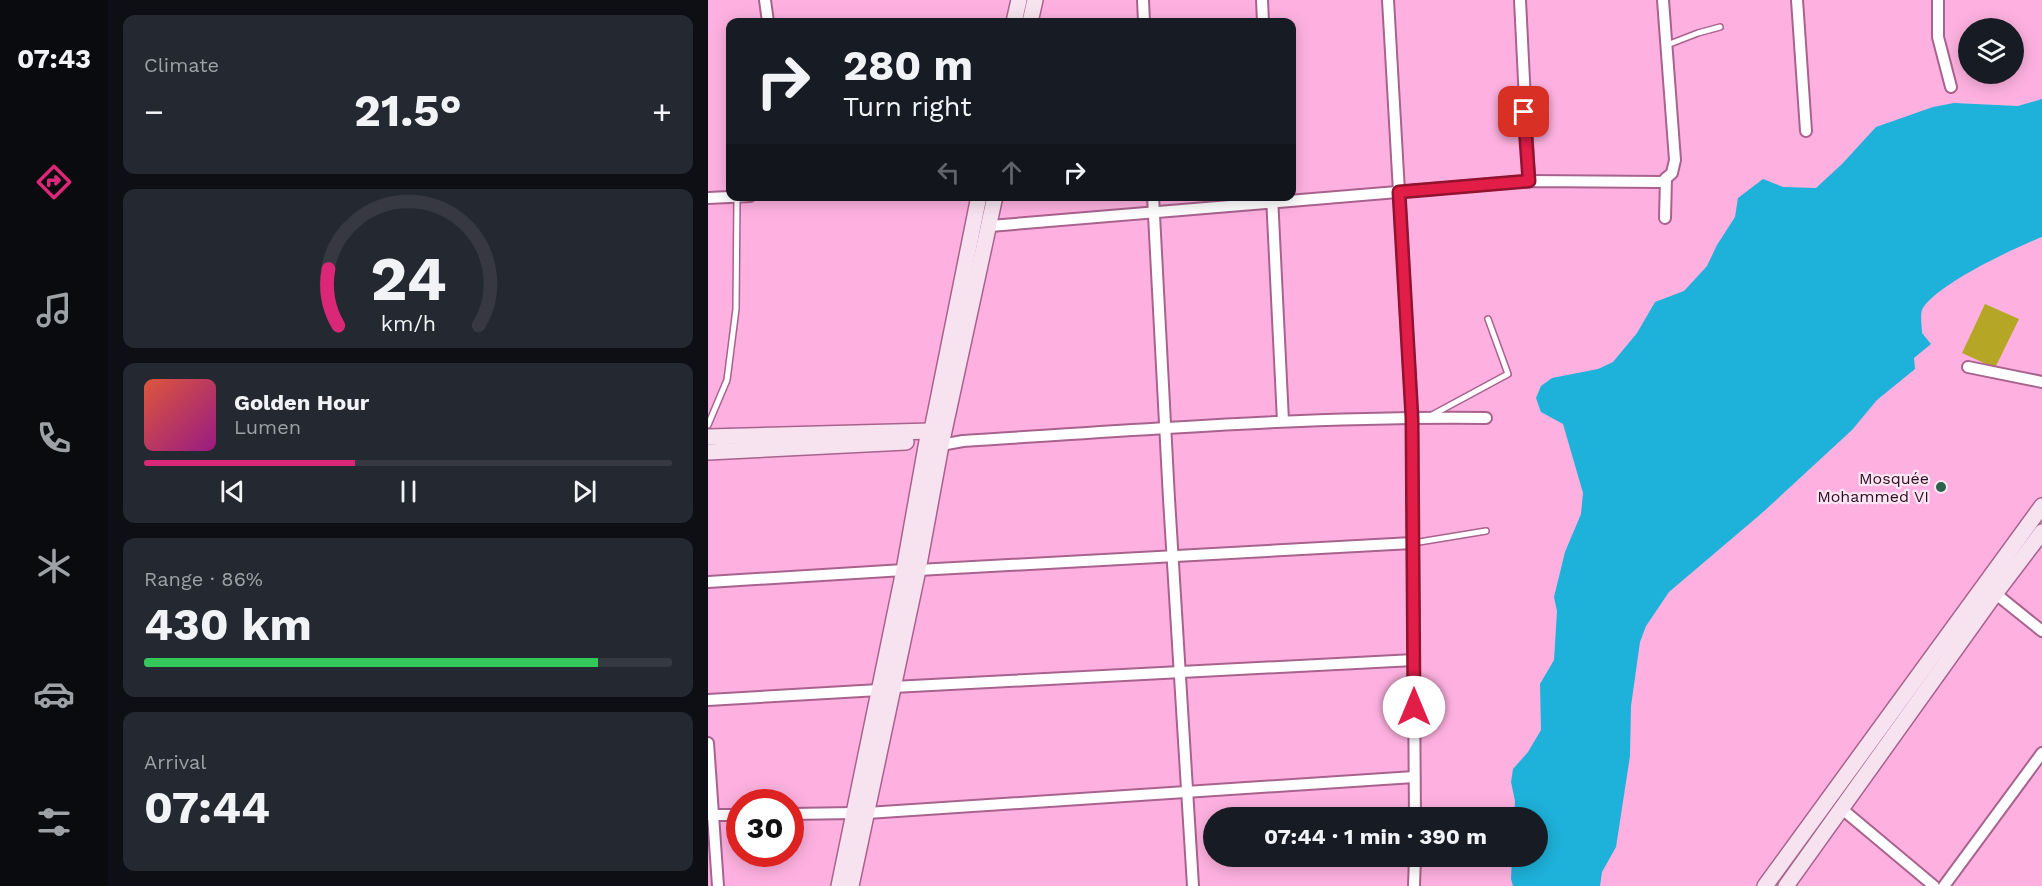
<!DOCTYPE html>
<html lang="en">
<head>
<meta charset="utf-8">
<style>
	body { margin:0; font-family:"Work Sans",sans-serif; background:#242831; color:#f1f3f6; height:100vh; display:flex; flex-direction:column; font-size:22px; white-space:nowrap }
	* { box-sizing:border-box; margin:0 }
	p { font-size:20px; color:#9ea1a6 }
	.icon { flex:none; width:33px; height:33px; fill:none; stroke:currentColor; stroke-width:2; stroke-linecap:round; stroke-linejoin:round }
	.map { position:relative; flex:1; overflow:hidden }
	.panel { display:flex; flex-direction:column; gap:15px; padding:15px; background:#0d0f14; width:600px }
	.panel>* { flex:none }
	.hud { position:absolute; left:18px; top:18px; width:570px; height:183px; border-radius:12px; box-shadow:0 3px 15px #0003; background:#171b24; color:#f1f3f6; overflow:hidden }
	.buttons { position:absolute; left:1250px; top:18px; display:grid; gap:12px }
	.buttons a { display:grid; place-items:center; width:66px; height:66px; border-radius:50%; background:#171b24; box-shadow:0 3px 15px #0003; font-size:30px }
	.speed { position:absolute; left:18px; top:789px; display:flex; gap:12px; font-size:30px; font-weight:700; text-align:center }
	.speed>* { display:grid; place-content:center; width:78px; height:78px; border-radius:50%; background:#171b24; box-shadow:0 3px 15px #0003; line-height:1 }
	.speed .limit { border:9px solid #d22; background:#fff; color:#111 }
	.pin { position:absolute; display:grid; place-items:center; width:51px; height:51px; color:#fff; margin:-26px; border-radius:12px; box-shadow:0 3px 9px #0006 }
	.me { position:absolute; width:66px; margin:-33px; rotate:0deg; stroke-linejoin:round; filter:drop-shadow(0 0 4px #0008) }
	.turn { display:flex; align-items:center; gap:21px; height:126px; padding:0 18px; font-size:27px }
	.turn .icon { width:78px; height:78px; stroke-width:2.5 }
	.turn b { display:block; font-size:42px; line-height:51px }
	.lanes { display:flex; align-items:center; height:57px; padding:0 18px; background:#0003; justify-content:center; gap:30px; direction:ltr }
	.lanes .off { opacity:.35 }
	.big { font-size:45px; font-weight:700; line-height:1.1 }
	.panel .tile { flex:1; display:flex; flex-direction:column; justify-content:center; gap:9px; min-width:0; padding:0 21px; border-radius:12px; background:#242831 }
	.panel .dial { align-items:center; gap:0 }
	.dial svg { height:156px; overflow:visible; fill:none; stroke:#363941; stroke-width:7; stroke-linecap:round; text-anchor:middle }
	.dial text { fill:#f1f3f6; stroke:none }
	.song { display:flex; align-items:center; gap:18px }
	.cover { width:72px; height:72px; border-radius:9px; background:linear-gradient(135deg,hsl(10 70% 55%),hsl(310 70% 35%)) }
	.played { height:6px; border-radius:3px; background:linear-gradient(90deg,#db2777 40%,#363941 40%) }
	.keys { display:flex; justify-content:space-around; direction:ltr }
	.heat { display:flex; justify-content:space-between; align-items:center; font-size:33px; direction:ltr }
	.charge { height:9px; border-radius:4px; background:linear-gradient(90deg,#34c759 86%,#363941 0) }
	.trip { position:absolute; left:495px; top:807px; width:345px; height:60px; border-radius:30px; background:#171b24; box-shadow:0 3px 15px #0003; font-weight:700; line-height:60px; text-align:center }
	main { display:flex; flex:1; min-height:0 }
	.tabs { display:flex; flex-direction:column; width:108px; justify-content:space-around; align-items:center; background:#090b0e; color:#9ea1a6 }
	.tabs .icon { width:42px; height:42px }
	.tabs .active { color:#db2777 }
	.tabs b { font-size:27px; color:#f1f3f6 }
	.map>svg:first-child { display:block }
	.green { fill:#b5a725 }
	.water { fill:#1eb1d9 }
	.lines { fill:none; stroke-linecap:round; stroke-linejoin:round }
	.lane-casing { stroke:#a8628e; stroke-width:8 }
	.street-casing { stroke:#a8628e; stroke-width:14 }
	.secondary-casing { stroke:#a8628e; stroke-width:18 }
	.lane { stroke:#fff; stroke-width:5 }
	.street { stroke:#fff; stroke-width:10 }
	.secondary { stroke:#f7e3ef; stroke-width:15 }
	.route-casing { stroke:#92132f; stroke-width:15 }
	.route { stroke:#e11d48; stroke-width:10 }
	.poi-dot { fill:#2a624a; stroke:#fee5f3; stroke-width:2 }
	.labels { text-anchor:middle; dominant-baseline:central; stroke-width:4.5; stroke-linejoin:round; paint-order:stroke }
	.poi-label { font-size:16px; fill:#2d1123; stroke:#fee5f3; text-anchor:end }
</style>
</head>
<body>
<main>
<nav class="tabs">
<b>07:43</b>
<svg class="icon active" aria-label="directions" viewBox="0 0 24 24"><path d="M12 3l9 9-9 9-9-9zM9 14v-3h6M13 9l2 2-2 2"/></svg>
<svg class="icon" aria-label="music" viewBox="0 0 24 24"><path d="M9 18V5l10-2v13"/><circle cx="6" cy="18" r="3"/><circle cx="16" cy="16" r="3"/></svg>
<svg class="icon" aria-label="phone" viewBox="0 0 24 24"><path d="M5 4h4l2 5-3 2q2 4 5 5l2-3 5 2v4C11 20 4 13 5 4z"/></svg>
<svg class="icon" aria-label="climate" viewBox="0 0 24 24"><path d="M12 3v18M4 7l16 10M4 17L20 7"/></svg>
<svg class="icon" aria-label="car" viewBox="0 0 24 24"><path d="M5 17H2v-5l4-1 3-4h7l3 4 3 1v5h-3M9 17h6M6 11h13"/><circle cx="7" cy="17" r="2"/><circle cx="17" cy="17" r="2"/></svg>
<svg class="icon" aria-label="filters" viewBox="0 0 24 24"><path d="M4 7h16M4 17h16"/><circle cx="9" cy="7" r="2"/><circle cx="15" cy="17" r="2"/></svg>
</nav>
<section class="panel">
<div class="tile"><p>Climate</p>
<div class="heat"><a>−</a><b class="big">21.5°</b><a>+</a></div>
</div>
<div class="tile dial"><svg viewBox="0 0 100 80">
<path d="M14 69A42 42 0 1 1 86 69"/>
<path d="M14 69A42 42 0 0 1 9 40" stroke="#db2777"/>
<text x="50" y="56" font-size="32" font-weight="700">24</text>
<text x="50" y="72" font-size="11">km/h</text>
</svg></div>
<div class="tile">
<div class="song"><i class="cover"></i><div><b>Golden Hour</b><p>Lumen</p></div></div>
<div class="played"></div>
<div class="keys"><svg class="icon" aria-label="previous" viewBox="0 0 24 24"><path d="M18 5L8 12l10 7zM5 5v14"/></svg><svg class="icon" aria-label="pause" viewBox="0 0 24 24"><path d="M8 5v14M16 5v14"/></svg><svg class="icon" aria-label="next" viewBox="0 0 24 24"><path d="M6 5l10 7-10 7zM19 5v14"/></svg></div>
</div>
<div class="tile"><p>Range · 86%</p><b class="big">430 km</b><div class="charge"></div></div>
<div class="tile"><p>Arrival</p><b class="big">07:44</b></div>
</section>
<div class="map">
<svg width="1334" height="886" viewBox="0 0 1334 886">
	<rect width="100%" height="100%" fill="#feb1e0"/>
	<path class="green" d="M1277 304 1311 319 1287 368 1254 353Z"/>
	<path class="water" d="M1334 99V237C1308 247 1225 286 1214 310 1212 316 1214 326 1214 333L1223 344 1206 358 1207 369 1169 400 1144 430 1054 513 961 592 938 626 932 642 923 706 922 756 908 847 894 872 892 886H805L803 879 804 857 830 856V818L806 817 807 801 803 782 805 769 820 752 833 730 832 684 846 660 849 611 846 597 857 552 873 514 875 493 855 424 833 412 828 398 833 386 844 378 890 369 905 362 929 333 947 302 976 291 999 266 1009 245 1027 217 1030 198 1055 179 1075 187 1108 188 1134 164 1168 127 1225 107 1246 103 1310 106Z"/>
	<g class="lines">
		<defs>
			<g id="lane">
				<path d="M959 45 990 33 1012 27"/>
				<path d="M724 415 800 374 780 319"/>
				<path d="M0 425 19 380 28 309 29 198"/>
				<path d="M705 543 778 531"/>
			</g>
			<g id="street">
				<path d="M57 0 60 22"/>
				<path d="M435 0 436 22"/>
				<path d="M554 0 555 22"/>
				<path d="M680 0 704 418 707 818"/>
				<path d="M812 0 821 181"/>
				<path d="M1089 0 1098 131"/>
				<path d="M1230 0V37L1243 87"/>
				<path d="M445 196 461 499 485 886"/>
				<path d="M564 196 575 421"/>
				<path d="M0 198 42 196"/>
				<path d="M957 218 958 178"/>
				<path d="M282 226 821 181 954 182 964 173 967 160 955 0"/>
				<path d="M1260 367 1334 382"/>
				<path d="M233 445 255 441C430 430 603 416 778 418"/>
				<path d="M210 570 704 543"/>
				<path d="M0 582 196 570"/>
				<path d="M1283 590 1334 631"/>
				<path d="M185 687 706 660"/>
				<path d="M0 700 171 690"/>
				<path d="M0 743 10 886"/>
				<path d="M1134 809 1226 886"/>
				<path d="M159 813 706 777"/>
				<path d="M82 814 147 813"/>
				<path d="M0 815H32"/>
				<path d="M706 886 707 856"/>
				<path d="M1236 886 1334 753"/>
			</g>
			<g id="secondary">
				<path d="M306 22 311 0"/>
				<path d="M322 22 327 0"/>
				<path d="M0 437 223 431 231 433"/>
				<path d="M0 452 198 442"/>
				<path d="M131 886 196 570 219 441 225 425 271 196"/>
				<path d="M143 886 210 570 233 445 287 196"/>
				<path d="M1057 886 1334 506"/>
				<path d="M1078 886 1287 594 1334 532"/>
			</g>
		</defs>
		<use href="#lane" class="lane-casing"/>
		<use href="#street" class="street-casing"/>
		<use href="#secondary" class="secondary-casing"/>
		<use href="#lane" class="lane"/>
		<use href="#street" class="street"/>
		<use href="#secondary" class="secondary"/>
	</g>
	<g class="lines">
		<defs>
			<path id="route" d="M706 707 704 418 691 192 821 181 816 112"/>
		</defs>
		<use href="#route" class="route-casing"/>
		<use href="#route" class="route"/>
	</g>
	<circle class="poi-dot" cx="1233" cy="487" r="6"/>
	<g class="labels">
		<g class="poi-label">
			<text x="1221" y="478">Mosquée<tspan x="1221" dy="18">Mohammed VI</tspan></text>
		</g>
	</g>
</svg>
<div class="buttons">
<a><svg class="icon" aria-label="layers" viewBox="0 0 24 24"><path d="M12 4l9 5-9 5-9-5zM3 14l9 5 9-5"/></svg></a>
</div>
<div class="speed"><div class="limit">30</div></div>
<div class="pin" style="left:816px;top:112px;background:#d93025"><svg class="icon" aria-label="arrive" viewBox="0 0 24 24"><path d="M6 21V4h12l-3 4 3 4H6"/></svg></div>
<svg class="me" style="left:706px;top:707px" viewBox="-20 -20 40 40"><circle r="19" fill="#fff"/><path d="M0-13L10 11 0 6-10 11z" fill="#e11d48"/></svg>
<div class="trip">07:44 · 1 min · 390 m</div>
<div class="hud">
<div class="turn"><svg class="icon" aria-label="right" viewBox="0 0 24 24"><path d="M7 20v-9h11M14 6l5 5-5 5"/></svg><div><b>280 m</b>Turn right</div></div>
<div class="lanes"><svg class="icon off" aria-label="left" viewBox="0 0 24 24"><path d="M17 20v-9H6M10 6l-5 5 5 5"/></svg><svg class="icon off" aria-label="ahead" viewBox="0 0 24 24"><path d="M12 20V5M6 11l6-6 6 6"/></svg><svg class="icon" aria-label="right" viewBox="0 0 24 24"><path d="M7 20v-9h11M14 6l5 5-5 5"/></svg></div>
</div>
</div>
</main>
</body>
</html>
